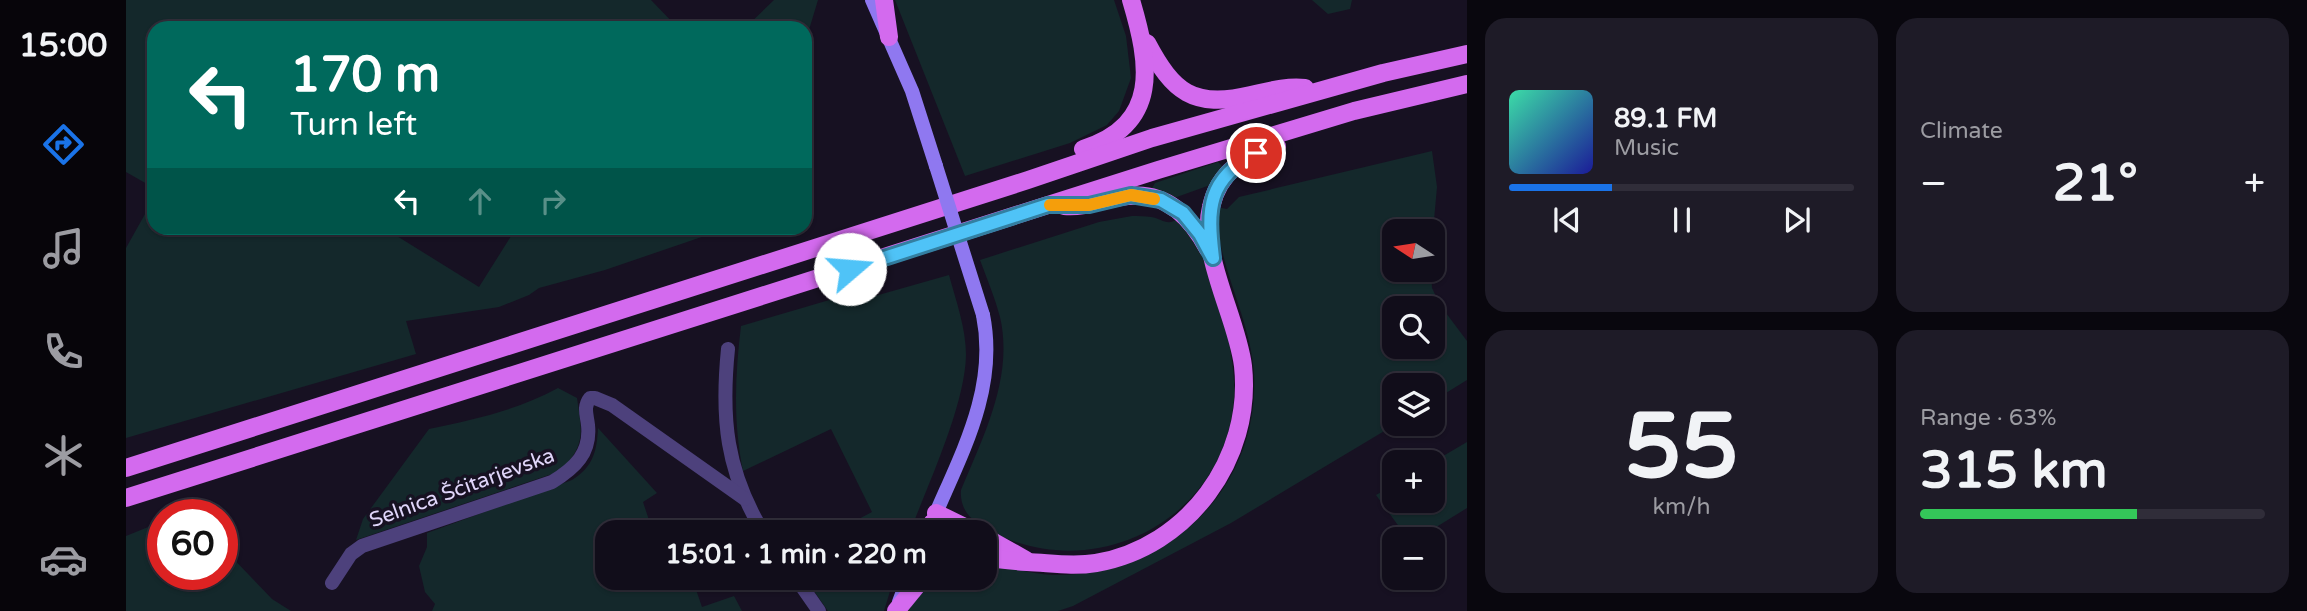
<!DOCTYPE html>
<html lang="en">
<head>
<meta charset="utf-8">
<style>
	body { margin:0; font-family:"Varela Round",sans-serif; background:#1e1b27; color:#f1f3f6; height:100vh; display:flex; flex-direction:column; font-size:26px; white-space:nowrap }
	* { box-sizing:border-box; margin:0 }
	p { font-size:23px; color:#9c9ca2 }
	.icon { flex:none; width:38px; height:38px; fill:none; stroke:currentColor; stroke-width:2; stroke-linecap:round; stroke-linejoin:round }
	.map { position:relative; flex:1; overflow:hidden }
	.panel { display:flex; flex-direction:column; gap:18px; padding:18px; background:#09070e; width:840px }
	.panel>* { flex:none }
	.top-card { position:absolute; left:21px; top:21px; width:665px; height:214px; border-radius:21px; box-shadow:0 2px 5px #0004,0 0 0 2px #302d39; background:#00695c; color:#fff; overflow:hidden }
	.needle { width:46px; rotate:282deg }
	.tools { position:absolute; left:1256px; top:219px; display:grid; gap:14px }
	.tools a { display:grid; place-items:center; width:63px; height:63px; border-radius:14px; background:#110d1a; box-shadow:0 2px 5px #0004,0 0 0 2px #302d39; font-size:35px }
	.speed { position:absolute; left:21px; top:499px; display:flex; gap:14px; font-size:35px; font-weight:700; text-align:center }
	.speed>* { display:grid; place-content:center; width:91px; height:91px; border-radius:50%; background:#110d1a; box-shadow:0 2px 5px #0004,0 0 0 2px #302d39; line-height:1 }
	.speed .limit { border:10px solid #d22; background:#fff; color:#111 }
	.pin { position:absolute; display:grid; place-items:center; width:60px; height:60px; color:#fff; margin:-30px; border:4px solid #fff; border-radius:50%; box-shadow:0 2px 7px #0007 }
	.me { position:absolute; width:77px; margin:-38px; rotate:72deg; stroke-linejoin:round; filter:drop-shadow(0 0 5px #0008) }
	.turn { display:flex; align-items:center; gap:24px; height:147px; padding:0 28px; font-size:32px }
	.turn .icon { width:91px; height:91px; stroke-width:2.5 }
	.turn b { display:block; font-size:49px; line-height:60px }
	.lanes { display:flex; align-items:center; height:66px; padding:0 28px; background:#0003; justify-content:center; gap:35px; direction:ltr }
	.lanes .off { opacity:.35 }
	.big { font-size:52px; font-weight:800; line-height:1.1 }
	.panel .tile { flex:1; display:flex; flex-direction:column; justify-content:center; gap:10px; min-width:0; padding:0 24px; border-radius:21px; background:#1e1b27 }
	.panel .dial { align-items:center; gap:0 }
	.dial b { font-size:91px; line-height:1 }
	.song { display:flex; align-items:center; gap:21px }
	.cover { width:84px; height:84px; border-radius:10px; background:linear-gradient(135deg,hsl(160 70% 55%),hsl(240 70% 35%)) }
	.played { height:7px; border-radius:4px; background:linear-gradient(90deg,#1a73e8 30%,#302d39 30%) }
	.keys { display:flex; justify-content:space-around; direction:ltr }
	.heat { display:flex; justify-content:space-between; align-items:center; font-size:38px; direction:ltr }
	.charge { height:10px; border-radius:5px; background:linear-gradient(90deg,#34c759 63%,#302d39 0) }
	.panel .tiles { flex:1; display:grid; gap:18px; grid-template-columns:repeat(2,1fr) }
	.trip { position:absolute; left:469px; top:520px; width:402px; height:70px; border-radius:21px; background:#110d1a; box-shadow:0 2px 5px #0004,0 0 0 2px #302d39; font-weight:800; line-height:70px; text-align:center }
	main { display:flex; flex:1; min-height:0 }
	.dock { display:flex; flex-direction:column; width:126px; justify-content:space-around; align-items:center; background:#07050a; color:#9c9ca2 }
	.dock .icon { width:49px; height:49px }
	.dock .current { color:#1a73e8 }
	.dock b { font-size:32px; color:#f1f3f6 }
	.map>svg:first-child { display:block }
	.green { fill:#14282b; fill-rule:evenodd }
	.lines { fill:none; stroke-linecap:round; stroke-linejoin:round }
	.street { stroke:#4d417c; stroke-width:14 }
	.secondary { stroke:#8f78f0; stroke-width:14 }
	.primary { stroke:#d36aee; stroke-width:18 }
	.secondary-bridge { stroke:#8f78f0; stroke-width:14 }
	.route-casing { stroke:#337fa1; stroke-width:18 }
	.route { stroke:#4fc3f7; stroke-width:12 }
	.slow { stroke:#f59e0b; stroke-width:12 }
	.labels { text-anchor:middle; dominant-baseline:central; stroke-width:7; stroke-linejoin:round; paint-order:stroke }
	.street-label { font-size:21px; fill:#e0d6fa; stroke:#171122 }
</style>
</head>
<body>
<main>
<nav class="dock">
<b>15:00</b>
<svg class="icon current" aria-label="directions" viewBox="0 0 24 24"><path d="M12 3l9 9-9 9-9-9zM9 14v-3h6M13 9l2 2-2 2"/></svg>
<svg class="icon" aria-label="music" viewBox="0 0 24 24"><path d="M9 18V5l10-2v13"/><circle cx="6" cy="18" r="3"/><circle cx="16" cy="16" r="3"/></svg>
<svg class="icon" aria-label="phone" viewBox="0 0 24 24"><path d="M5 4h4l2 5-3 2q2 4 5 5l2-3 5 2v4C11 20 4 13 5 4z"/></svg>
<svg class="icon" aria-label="climate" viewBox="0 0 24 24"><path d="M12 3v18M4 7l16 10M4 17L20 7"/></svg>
<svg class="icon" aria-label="car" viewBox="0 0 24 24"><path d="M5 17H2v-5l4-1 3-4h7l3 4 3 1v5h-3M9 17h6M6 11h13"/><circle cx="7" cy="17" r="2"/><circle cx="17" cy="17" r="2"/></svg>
</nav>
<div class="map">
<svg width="1341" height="611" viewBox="0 0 1341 611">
	<rect width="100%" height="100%" fill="#171122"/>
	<g class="green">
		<path d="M0 0H525L552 28H28V188L0 172Z"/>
		<path d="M648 0H692L679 43V28H619Z"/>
		<path d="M769 0H988L1000 36 1005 78 993 111 981 125 944 143 839 176Z"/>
		<path d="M1186 0H1226L1224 9 1202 14Z"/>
		<path d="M1306 151 1311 187 1307 231H1269V270H1305L1306 288 1314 305 1341 341V380L1307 401V385H1269L1270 424 1105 523 947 606 932 611H782L794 592 810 578H859V562C882 567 904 574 927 575 1042 577 1134 489 1128 373 1124 316 1091 266 1090 207L1101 209 1113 197ZM1269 308H1307V346H1269Z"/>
		<path d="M1092 162 1097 167 1087 184 1048 198 1025 190 1029 183Z"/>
		<path d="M28 198V228H258L353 287 387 233 380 228H602L479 270 413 288 403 295 373 307 280 321 290 354 0 438V248Z"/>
		<path d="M1006 216C1012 216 1019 216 1025 217 1037 219 1041 227 1053 218 1061 229 1072 241 1077 253 1092 289 1111 360 1108 398 1100 517 973 585 868 533 850 524 833 513 835 490 857 437 888 377 874 317 869 298 861 279 854 260L973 222Z"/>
		<path d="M823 275C830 301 840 328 840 355 839 406 802 484 784 532H708L746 512 705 429 617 471C607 422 609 375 615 326L717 296H749Z"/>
		<path d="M432 388 451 398C456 432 460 444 435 471L230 540 237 519 303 429C350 419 389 411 432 388Z"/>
		<path d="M472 428 531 493 517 502 527 532H481V578H566L576 607 608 596 616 611H306L309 604 299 592 293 566 301 547V533L446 480C467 467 471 451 472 428Z"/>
		<path d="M1341 442V508L1291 539H1282L1250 495 1269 484V500H1307V462Z"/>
		<path d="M37 521V574H96V547L146 599 165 611H0V536Z"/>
		<path d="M679 578H768L758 611H702Z"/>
	</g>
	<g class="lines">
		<g class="street">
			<path d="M602 349C595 418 600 471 637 532"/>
			<path d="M670 578 693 611"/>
			<path d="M206 583 225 554 236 546 426 482C449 468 465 453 462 425 461 415 457 407 464 398H469L486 405 619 499"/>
		</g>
		<g class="secondary">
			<path d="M746 0 786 91 810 166"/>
			<path d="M807 520C835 454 872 389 857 315"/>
			<path d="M773 602 782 578"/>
		</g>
		<g class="primary">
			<path d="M758 0 763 37"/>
			<path d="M1021 43C1047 92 1067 109 1125 95 1143 91 1160 86 1179 88"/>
			<path d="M957 149C1035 124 1024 64 1005 0"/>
			<path d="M938 206C961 208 981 198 1002 196 1041 191 1066 219 1082 249"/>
			<path d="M0 468 902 180 1026 138 1257 73 1341 54"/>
			<path d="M0 498 1032 170 1228 111 1341 84"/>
			<path d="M810 513 849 532"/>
			<path d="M806 523 809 532"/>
			<path d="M859 537 900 560"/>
			<path d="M859 557C873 560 887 561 901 562 925 563 946 567 970 563 1062 547 1127 459 1117 366 1111 317 1073 255 1085 207 1093 171 1118 157 1151 146"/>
			<path d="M770 611 797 578"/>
		</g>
		<path class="secondary-bridge" d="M810 166 857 315"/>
	</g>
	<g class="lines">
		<defs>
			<path id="route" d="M724 269 922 205H963L1005 195 1035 200 1057 213 1074 234 1087 258C1081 209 1081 179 1130 153"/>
		</defs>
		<use href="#route" class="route-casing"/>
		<use href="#route" class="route"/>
		<path class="slow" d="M924 205H963L1005 195 1028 199"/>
	</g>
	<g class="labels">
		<g class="street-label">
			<text transform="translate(336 488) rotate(-20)">Selnica Šćitarjevska</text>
		</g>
	</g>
</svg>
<div class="tools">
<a><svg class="needle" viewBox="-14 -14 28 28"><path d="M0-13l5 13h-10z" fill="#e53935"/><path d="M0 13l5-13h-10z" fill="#9c9ca2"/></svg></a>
<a><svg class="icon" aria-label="search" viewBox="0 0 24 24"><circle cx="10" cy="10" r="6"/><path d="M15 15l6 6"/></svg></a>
<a><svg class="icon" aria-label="layers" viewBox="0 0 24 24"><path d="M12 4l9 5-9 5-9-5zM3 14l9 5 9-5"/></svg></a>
<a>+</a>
<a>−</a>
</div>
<div class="speed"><div class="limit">60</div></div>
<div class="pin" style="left:1130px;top:153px;background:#d93025"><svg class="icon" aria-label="arrive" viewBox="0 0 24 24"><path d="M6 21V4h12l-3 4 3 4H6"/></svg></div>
<svg class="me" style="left:724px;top:269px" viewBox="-20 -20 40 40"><circle r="19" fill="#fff"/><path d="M0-13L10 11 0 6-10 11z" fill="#4fc3f7"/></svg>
<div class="trip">15:01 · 1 min · 220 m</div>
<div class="top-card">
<div class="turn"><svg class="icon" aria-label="left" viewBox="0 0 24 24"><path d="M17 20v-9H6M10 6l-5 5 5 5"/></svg><div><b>170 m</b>Turn left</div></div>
<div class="lanes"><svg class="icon" aria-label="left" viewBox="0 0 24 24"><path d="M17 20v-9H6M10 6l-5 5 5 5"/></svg><svg class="icon off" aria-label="ahead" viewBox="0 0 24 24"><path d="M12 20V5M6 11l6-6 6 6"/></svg><svg class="icon off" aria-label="right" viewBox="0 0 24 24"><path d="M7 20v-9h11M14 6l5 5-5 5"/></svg></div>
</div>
</div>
<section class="panel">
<div class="tiles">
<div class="tile">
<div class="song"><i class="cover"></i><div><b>89.1 FM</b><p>Music</p></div></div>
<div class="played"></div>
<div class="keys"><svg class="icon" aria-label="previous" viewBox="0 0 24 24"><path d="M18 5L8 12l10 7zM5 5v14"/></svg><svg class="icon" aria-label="pause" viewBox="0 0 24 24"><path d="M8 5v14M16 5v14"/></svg><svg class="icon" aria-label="next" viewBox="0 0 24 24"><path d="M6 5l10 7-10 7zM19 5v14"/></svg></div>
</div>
<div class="tile"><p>Climate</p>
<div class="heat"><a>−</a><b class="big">21°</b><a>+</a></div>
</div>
<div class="tile dial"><b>55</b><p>km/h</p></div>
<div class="tile"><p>Range · 63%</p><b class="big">315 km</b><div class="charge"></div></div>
</div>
</section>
</main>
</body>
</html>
